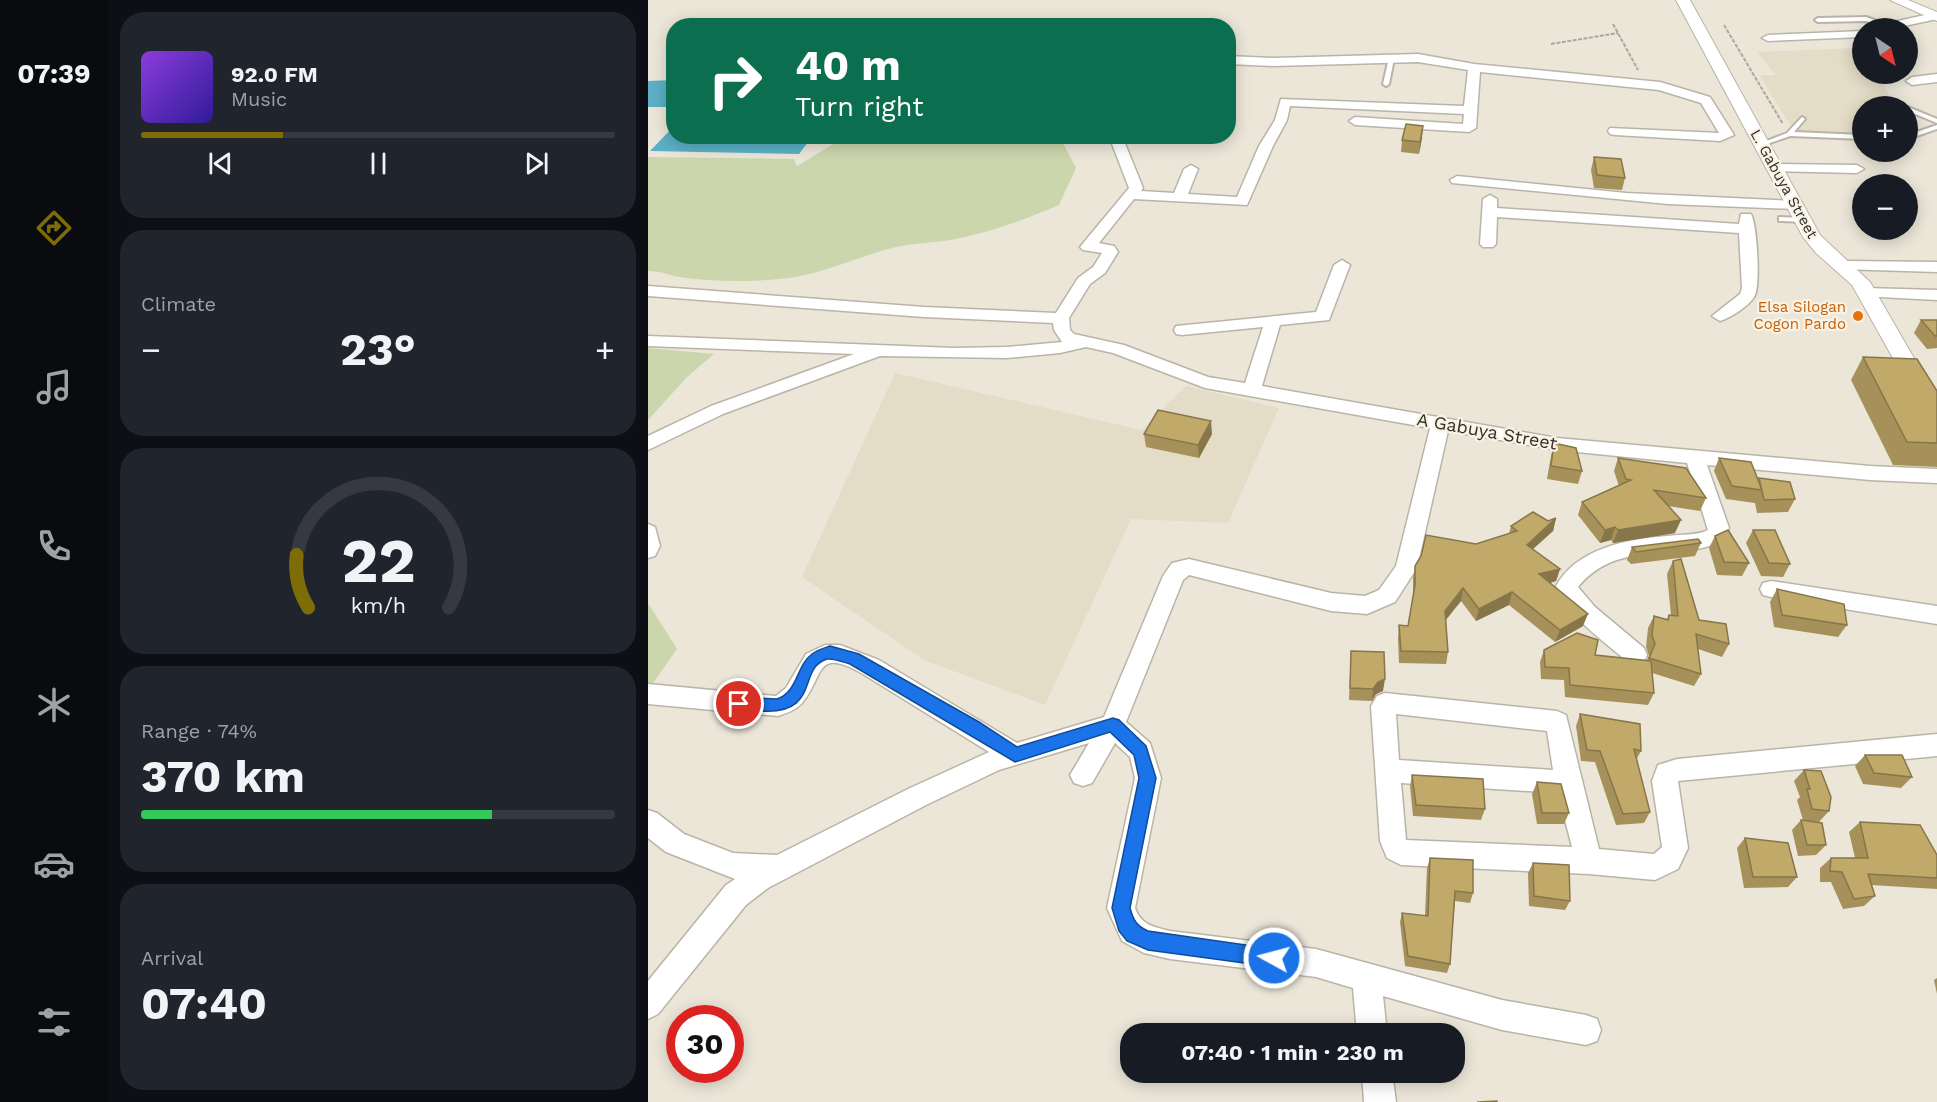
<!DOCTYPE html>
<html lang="en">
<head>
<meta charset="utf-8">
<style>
	body { margin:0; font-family:"Work Sans",sans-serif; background:#20242c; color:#f1f3f6; height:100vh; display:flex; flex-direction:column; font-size:22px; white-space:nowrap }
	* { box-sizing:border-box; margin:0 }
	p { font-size:20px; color:#9ea1a6 }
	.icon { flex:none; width:33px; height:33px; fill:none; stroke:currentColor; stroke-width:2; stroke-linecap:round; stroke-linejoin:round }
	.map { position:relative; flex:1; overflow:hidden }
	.side { display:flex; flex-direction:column; gap:12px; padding:12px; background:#0d0f14; width:540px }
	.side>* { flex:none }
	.guide { position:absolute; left:18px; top:18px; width:570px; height:126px; border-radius:24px; box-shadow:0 3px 15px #0003; background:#0b6e4f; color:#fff; overflow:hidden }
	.needle { width:39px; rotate:145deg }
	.controls { position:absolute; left:1204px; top:18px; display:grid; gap:12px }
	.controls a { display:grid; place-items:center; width:66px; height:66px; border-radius:50%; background:#171b24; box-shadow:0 3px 15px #0003; font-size:30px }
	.speed { position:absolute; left:18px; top:1005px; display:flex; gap:12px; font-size:30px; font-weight:700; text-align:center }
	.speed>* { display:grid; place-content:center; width:78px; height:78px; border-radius:50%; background:#171b24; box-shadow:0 3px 15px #0003; line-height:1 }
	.speed .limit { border:9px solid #d22; background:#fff; color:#111 }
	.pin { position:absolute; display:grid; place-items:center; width:51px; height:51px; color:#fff; margin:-26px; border:3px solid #fff; border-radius:50%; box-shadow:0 2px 6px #0007 }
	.me { position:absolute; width:66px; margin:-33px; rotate:277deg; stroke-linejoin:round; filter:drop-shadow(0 0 4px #0008) }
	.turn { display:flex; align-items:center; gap:21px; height:126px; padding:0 30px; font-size:27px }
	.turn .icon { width:78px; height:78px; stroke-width:2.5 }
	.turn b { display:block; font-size:42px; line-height:51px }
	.big { font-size:45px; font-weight:700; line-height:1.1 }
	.side .card { flex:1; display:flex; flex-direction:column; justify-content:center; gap:9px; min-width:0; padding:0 21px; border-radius:24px; background:#20242c }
	.side .dial { align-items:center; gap:0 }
	.dial svg { height:156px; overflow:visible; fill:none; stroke:#363941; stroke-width:7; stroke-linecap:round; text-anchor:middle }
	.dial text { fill:#f1f3f6; stroke:none }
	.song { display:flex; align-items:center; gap:18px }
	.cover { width:72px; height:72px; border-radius:9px; background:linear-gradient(135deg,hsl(270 70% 55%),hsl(250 70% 35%)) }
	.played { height:6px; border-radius:3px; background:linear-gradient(90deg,#7e6c06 30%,#363941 30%) }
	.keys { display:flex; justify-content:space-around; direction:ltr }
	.heat { display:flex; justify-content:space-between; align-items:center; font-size:33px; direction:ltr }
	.charge { height:9px; border-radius:4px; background:linear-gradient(90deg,#34c759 74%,#363941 0) }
	.trip { position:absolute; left:472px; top:1023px; width:345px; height:60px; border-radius:24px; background:#171b24; box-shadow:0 3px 15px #0003; font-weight:700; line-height:60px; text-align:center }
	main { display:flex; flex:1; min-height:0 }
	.tab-bar { display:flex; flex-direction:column; width:108px; justify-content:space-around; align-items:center; background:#090b0e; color:#9ea1a6 }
	.tab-bar .icon { width:42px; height:42px }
	.tab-bar .on { color:#7e6c06 }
	.tab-bar b { font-size:27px; color:#f1f3f6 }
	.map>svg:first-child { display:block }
	.built { fill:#e4dcc7 }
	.green { fill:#cbd6ad }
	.water { fill:#5bb0c5 }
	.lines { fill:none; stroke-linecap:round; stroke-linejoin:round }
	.service-casing { stroke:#b9b4a7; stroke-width:4 }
	.minor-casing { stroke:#b9b4a7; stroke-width:3 }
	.tertiary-casing { stroke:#b9b4a7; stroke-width:2 }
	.path { stroke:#aca89d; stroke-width:2; stroke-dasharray:4 1.5; stroke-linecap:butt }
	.service { fill:#fff; fill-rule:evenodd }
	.minor { fill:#fff; fill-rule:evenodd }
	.tertiary { fill:#fff; fill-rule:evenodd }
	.wall { fill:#a6915a }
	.shaded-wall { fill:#87764a }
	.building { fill:#c1a969; stroke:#87764a; stroke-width:1.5 }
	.route { fill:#1a73e8; stroke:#114b97; stroke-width:1.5 }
	.food-dot { fill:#e8710a; stroke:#f8f3e5; stroke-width:2 }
	.labels { text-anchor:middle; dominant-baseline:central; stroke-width:4.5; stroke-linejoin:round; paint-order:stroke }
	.far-street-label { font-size:15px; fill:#302e29; stroke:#f8f3e5 }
	.far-food-label { font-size:15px; fill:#c56008; stroke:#f8f3e5; text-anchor:end }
	.street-label { font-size:18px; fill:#302e29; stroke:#f8f3e5 }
</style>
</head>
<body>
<main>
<nav class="tab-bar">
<b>07:39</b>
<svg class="icon on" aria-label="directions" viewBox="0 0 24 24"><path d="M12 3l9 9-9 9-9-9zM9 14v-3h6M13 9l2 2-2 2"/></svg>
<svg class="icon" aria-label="music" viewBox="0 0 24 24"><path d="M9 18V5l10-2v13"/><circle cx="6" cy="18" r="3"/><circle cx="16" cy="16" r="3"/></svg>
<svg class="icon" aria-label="phone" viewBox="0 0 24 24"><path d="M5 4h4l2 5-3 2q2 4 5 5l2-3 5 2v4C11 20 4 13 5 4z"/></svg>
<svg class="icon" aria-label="climate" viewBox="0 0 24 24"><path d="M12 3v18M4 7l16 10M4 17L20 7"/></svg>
<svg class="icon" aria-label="car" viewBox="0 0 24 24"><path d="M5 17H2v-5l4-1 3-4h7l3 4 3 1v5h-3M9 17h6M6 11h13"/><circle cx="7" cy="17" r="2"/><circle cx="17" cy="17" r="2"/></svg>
<svg class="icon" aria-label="filters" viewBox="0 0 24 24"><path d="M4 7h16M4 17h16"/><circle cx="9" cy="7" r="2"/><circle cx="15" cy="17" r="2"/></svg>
</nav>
<section class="side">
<div class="card">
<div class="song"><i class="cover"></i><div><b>92.0 FM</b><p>Music</p></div></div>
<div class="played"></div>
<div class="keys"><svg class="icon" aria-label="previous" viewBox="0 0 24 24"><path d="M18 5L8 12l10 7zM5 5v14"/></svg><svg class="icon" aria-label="pause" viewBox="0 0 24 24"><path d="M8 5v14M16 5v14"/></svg><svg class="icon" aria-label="next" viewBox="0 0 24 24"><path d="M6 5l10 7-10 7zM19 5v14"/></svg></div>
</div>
<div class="card"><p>Climate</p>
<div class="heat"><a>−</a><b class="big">23°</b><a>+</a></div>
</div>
<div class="card dial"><svg viewBox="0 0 100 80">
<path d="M14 69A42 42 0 1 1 86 69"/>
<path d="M14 69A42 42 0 0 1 8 42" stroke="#7e6c06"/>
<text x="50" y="56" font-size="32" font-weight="700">22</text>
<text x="50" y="72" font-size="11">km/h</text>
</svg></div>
<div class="card"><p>Range · 74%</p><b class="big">370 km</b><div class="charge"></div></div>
<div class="card"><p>Arrival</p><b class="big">07:40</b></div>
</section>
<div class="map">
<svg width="1289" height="1102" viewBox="0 0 1289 1102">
	<rect width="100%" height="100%" fill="#ebe6d8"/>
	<g class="built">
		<path d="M1207 48 1215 57V74H1229L1231 76 1243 99 1242 106H1215V135L1148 134 1111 75H1128L1109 52Z"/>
		<path d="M247 373 493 430 538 386 631 408 580 523 483 519 397 705 276 660 154 577Z"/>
	</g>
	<g class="green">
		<path d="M400 137 414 141 428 168 411 205C376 220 340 233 303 240 283 243 264 243 244 248 206 258 170 276 131 279 98 282 63 282 31 277 19 275 14 271 0 271V157L146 159 149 166 197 137Z"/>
		<path d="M0 348 66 354 39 377 0 420Z"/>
		<path d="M0 603 29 649 0 690Z"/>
	</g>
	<g class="water">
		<path d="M25 80V107H0V81Z"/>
		<path d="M25 127 26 136 164 137 151 154 2 151Z"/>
	</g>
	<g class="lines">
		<defs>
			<g id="service">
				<path d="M1218 17 1243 26 1240 28 1218 21 1170 22 1167 20 1170 18Z"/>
				<path d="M741 58 746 59 741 84 738 86 735 84Z"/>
				<path d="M1260 107 1289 119V123L1260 111Z"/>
				<path d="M1154 117 1157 119 1146 132 1215 135V139L1142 136 1116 145 1111 144 1139 133Z"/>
				<path d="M1289 125V129L1260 139V135Z"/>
				<path d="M1131 217 1155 218 1159 220 1155 222 1134 221H1131Z"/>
			</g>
			<g id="minor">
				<path d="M1286 13H1289V19L1247 28H1236L1234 26 1236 24Z"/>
				<path d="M1215 31V37L1120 41 1114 38 1120 35Z"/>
				<path d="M770 54 826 64 1012 82 1062 97 1086 135 1072 141 967 135 962 134 960 131 962 128 1071 133 1053 103 1011 90 832 72 828 128 821 132 707 125 701 121 707 117 815 124 816 114 642 106 639 120 625 146 599 205 486 199 451 243 466 246 470 252 457 273 442 284 421 318 422 330 426 334 476 345 560 377 597 383 615 327 534 335 528 334 526 330 528 326 668 312 686 265 694 260 702 265 681 320 632 325 614 386 909 438 1222 466 1289 469V483L1222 480 1059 465 1081 528 1077 539C1030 566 972 536 930 587L947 607 996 648 999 655 996 662 988 664 980 662C953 639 923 619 908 586 929 548 980 539 1019 536 1033 534 1048 536 1060 530L1039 463 909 450 800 431 769 568 747 602 719 614 683 611 541 575 535 580 478 722 502 743 513 778 487 908C493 925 506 927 522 931L668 949 854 1000 938 1015 949 1019 953 1030 949 1041 938 1045 854 1030 735 996 739 1034H709L705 988 668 977 522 959 496 953 474 941 459 908 487 778 482 757 467 743 444 783 435 786 426 783 422 775 441 743 351 770 278 805 120 888 98 905 10 1014 0 1019V981L78 885 87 879 18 852 0 838V810L9 813 36 834 85 853 129 855 260 789 341 752 215 674C166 646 177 676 154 703 148 710 139 713 130 716L0 704V684L128 696 138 688 158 654 177 645H192L231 660 369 743 456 717 515 576 524 563 541 559 683 593 717 596 731 590 748 566 782 428 557 388 465 353 438 347 412 353 359 358 232 356 75 414 0 450V436L63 406 206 354 0 346V336L306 348 359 347 414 342 406 330 405 323 276 317 0 296V286L276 307 408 313 430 278 445 267 454 253 435 250 432 247 481 188 461 136H474L495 188 493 191 526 193 536 169 543 165 550 169 540 194 589 197 611 146 627 120 633 99 816 106 820 70 770 62 626 66 580 64V56L626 58Z"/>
				<path d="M1289 74V82L1264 85 1258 81 1264 77Z"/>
				<path d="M1127 164 1209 165 1216 169 1209 173 1122 171 1120 168Z"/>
				<path d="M809 176 978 193 1148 201 1155 205 1148 209 1020 204 804 183 802 180Z"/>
				<path d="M842 195 849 199V208L1091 224 1093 214H1103C1109 224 1113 288 1106 297 1101 306 1082 318 1072 321L1064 316 1092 294 1094 288 1091 233 849 217 848 244 845 247H835L832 244 835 199Z"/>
				<path d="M1198 261 1289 262V272L1192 269 1190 266 1192 263Z"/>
				<path d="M1218 288 1289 290V300L1212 296 1210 293Z"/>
				<path d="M0 524 7 527 12 546 7 556 0 558Z"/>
				<path d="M1123 581 1289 606V624L1123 597 1115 595 1112 589 1115 583Z"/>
				<path d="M737 693 909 711 918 715 951 849 1006 854 1014 847 1004 781 1010 765 1029 759 1289 734V756L1030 781 1040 848 1030 869 1007 880 941 874 753 865 739 858 732 841 723 706 729 696ZM748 714 899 731 905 770 751 760ZM753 783 910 793 924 847 758 840Z"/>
				<path d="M714 1072H744L748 1102H716Z"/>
			</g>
			<g id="tertiary">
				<path d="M1028 0H1042L1172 235 1222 282 1289 398V424L1281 422 1278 417 1204 285 1168 253 1155 237Z"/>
				<path d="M1242 0H1260L1289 12V21Z"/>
			</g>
		</defs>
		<use href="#service" class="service-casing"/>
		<use href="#minor" class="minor-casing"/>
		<use href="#tertiary" class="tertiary-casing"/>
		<g class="path">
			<path d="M965 24 990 70"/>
			<path d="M1076 25 1135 124"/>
			<path d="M903 44 970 33"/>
		</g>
		<use href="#service" class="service"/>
		<use href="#minor" class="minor"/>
		<use href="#tertiary" class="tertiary"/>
	</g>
	<g class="wall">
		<path d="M774 138 771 154 753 152 754 140Z"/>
		<path d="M946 157 977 178 974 190 946 188 943 170Z"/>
		<path d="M1273 320H1289V348L1279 349 1266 333Z"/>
		<path d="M1215 357 1289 391V467L1245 465 1203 380Z"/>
		<path d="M496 434H564L551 458 498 447Z"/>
		<path d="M906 443 934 471 930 484 899 479 903 456Z"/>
		<path d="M970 458 1058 498 1052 511 1020 506 1027 533 965 543 963 540 952 543 930 515 934 502 971 486 966 471Z"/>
		<path d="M1071 458 1110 480 1111 478 1147 499 1140 512 1109 513 1107 503 1078 499 1066 471Z"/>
		<path d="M908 518 905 531 885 549 912 569 908 581 902 583 935 626 907 642 861 605 828 621 813 601 798 620 800 652 798 664 751 663 750 638 751 625 760 626 765 596V578L767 566 861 534 863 526 900 521Z"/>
		<path d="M1105 530 1142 564 1135 577 1113 576 1098 543Z"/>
		<path d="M1067 536 1101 563 1094 576 1069 575 1061 548Z"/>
		<path d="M1053 543 1047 556 983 564 979 560 984 547Z"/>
		<path d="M1025 561 1051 620 1081 644 1074 657 1050 649 1053 674 1046 686 1004 673 1006 693 1000 705 917 697 916 680 893 679 892 662 896 650 999 660 1001 656 998 647 1000 628 1006 616 1019 619 1021 615H1023L1019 574Z"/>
		<path d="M1129 589 1199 625 1190 637 1126 627 1122 602Z"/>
		<path d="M703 651 735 691 728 694 724 701 701 700Z"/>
		<path d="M932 714 993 751 988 760 1002 812 996 823 968 825 947 762 933 761 928 726Z"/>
		<path d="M1217 755 1264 777 1253 788 1215 784 1207 766Z"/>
		<path d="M1156 770 1181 811 1171 822 1162 821 1178 845 1168 855 1150 856 1144 830 1153 820H1155L1149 800 1152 797 1146 781Z"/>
		<path d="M764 775 837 809 833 820 765 816 762 786Z"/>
		<path d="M889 782 921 813 916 824H889L884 794Z"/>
		<path d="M1212 822 1289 855V889L1223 885 1227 896 1216 906 1195 909 1183 882H1172V868L1183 858H1207L1201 832Z"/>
		<path d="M1097 838 1149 877 1140 887 1096 888 1089 848Z"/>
		<path d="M782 858 825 893 822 903 807 901 802 964 799 973 757 966 752 922 754 913 777 916 779 868Z"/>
		<path d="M885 863 922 901 917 910 881 906 880 873Z"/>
		<path d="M1289 978V994L1286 980Z"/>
	</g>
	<g class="shaded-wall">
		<path d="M775 126 774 138 771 154 772 142Z"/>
		<path d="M563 421 564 434 551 458 550 445Z"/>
		<path d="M908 518 905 531 875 558 879 545Z"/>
		<path d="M1033 520 1027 533 965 543 970 530Z"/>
		<path d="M967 527 963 540 952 543 957 530Z"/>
		<path d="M912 569 908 581 887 587 891 574Z"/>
		<path d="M815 588 813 601 795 623 797 611Z"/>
		<path d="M864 592 861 605 828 621 831 609Z"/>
		<path d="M940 614 935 626 907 642 912 630Z"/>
		<path d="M737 679 735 691 728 694 724 701 725 689 730 682Z"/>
	</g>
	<g class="building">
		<path d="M758 124 775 126 772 142 754 140Z"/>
		<path d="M946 157 973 159 977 178 949 175Z"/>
		<path d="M1273 320H1289V336H1287Z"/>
		<path d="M1215 357 1269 359 1289 391V443L1259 442Z"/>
		<path d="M510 410 563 421 550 445 496 434Z"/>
		<path d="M906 443 928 448 934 471 903 466Z"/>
		<path d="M970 458 1038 468 1058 498 1006 490 1033 520 970 530 967 527 957 530 934 502 983 480 978 479Z"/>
		<path d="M1071 458 1103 462 1114 490 1084 486Z"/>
		<path d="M1111 478 1142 482 1147 499 1116 500Z"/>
		<path d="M885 512 900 521 908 518 879 545 912 569 891 574 940 614 912 630 864 592 831 609 815 588 797 611 800 652 753 651 751 625 760 626 767 585V566L773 556 778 535 828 544 869 531 863 526Z"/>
		<path d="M1080 530 1101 563 1076 562 1067 536Z"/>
		<path d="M1105 530H1127L1142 564 1121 563Z"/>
		<path d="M1050 539 1053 543 988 552 984 547Z"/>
		<path d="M1033 559 1051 620 1078 624 1081 644 1048 634 1053 674 1001 658 1007 644 1004 635 1006 616 1020 620 1021 615 1030 616 1025 561Z"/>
		<path d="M1129 589 1196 604 1199 625 1134 615Z"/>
		<path d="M929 633 950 640 947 655 1003 661 1006 693 922 685 921 668 897 667 896 650Z"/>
		<path d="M703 651 736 652 737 679 730 682 725 689 702 688Z"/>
		<path d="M932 714 992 724 993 751 986 749 1002 812 975 814 952 751 939 750Z"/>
		<path d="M1217 755H1254L1264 777 1226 773Z"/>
		<path d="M1156 770 1173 771 1183 797 1181 811 1164 809 1159 789H1162Z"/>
		<path d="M764 775 835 779 837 809 768 805Z"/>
		<path d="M889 782 913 784 921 813H894Z"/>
		<path d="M1153 820 1174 823 1178 845H1159Z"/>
		<path d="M1212 822 1272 825 1289 855V878L1220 874 1227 896 1206 899 1194 872 1182 871 1183 858H1220Z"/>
		<path d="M1097 838 1140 843 1149 877H1105Z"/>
		<path d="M782 858 825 860V893L807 891 802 964 760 956 754 913 780 916Z"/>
		<path d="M885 863 921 865 922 901 886 896Z"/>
		<path d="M849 1101V1102H829Z"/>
	</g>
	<path class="route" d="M182 646 211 654 331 722 369 747 465 718 471 720 498 746 508 778 482 908C485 919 488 926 500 931L626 949 633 951 635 958 633 965 626 967 500 950 479 941 471 931 464 908 491 778 486 755 462 732 367 762 202 664C195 662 186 658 179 659 149 668 173 715 113 711 104 711 94 711 85 708L83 704 85 699 91 697 129 699C150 692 148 666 164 654 169 650 176 648 182 646Z"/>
	<circle class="food-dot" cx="1210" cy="316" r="6"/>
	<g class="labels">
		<g class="far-street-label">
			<text transform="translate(1136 184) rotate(61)">L. Gabuya Street</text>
		</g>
		<g class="far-food-label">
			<text x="1198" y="307">Elsa Silogan<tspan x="1198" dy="17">Cogon Pardo</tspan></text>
		</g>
		<g class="street-label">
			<text transform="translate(839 431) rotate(10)">A Gabuya Street</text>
		</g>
	</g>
</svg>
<div class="controls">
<a><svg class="needle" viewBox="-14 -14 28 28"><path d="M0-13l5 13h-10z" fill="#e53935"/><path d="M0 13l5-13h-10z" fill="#9ea1a6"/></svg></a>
<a>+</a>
<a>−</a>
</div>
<div class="speed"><div class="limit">30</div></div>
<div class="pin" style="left:91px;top:704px;background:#d93025"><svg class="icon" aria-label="arrive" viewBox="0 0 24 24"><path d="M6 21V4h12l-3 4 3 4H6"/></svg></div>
<svg class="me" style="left:626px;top:958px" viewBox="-20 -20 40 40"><circle r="17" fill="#1a73e8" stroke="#fff" stroke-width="3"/><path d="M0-11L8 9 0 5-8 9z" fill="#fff"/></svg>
<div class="trip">07:40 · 1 min · 230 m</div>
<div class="guide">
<div class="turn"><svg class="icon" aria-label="right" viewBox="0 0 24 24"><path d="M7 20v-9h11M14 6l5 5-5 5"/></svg><div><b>40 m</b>Turn right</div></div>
</div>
</div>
</main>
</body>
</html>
